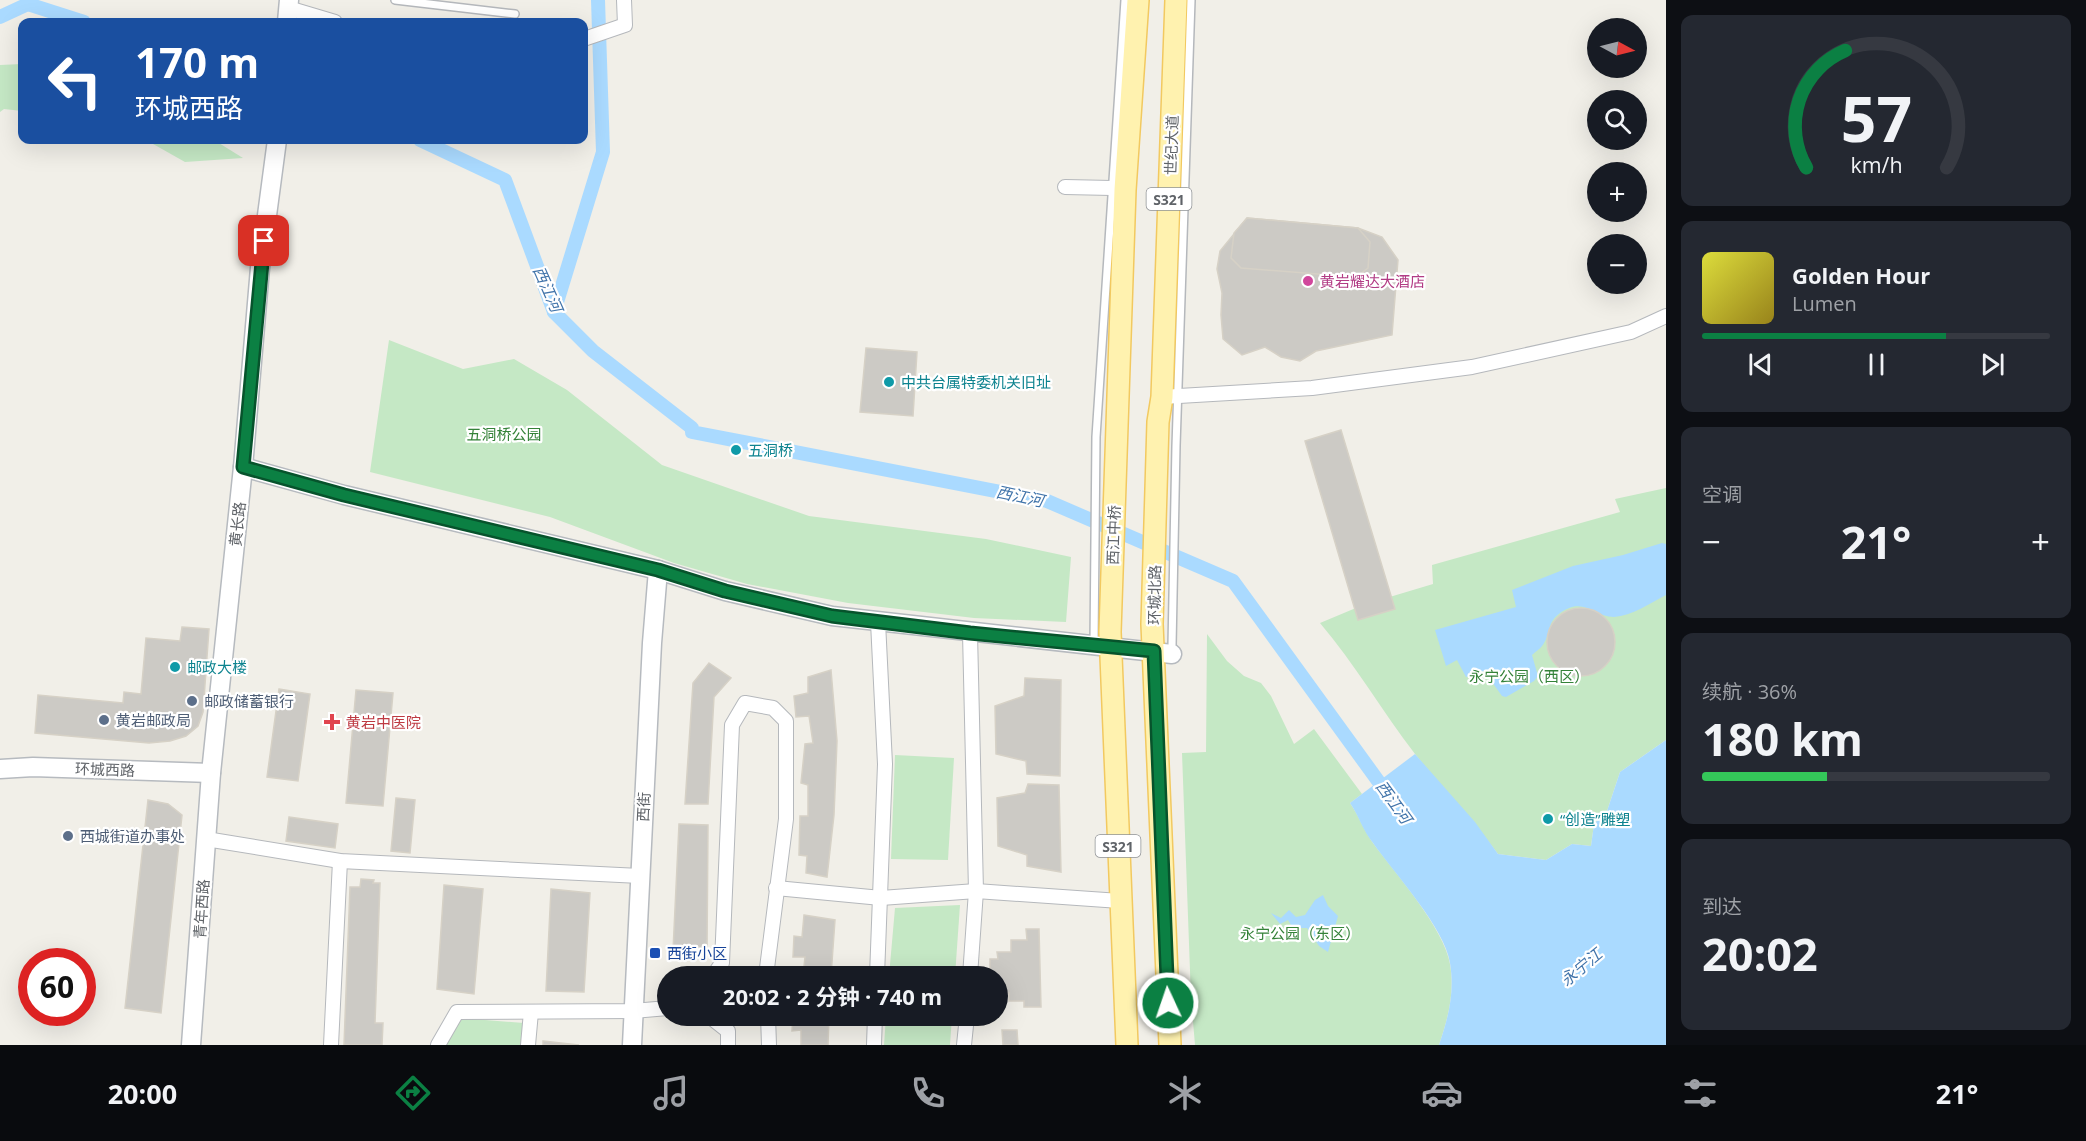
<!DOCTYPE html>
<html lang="zh">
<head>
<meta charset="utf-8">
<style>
	body { margin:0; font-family:"Open Sans","Noto Sans SC",sans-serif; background:#242831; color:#f1f3f6; height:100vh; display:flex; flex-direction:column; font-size:22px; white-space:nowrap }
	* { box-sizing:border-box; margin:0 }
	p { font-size:20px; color:#9ea1a6 }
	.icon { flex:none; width:33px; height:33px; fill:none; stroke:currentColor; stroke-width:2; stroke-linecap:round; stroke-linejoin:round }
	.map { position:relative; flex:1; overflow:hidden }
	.details { display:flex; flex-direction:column; gap:15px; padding:15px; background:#0d0f14; width:420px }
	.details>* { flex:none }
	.hud { position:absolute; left:18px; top:18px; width:570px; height:126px; border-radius:12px; box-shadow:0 6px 24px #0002; background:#1a4fa0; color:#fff; overflow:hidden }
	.needle { width:39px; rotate:97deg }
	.tools { position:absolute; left:1587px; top:18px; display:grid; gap:12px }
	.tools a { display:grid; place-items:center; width:60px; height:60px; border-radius:50%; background:#171b24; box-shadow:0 6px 24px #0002; font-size:30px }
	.speed { position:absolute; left:18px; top:948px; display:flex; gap:12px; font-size:30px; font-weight:700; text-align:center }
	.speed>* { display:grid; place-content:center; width:78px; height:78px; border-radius:50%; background:#171b24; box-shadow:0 6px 24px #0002; line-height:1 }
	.speed .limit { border:9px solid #d22; background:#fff; color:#111 }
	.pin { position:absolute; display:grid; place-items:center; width:51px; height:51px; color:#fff; margin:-26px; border-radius:12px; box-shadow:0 3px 9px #0006 }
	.me { position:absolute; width:66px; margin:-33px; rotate:357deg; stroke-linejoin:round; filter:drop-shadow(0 0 4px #0008) }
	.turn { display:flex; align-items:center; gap:21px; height:126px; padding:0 18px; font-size:27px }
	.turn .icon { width:78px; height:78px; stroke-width:2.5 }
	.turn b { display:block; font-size:42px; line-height:51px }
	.big { font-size:45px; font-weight:700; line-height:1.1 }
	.details .widget { flex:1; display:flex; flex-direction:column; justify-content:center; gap:9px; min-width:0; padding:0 21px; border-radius:12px; background:#242831 }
	.details .dial { align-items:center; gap:0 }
	.dial svg { height:156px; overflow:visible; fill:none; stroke:#363941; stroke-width:7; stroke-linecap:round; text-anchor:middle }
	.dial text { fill:#f1f3f6; stroke:none }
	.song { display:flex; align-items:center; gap:18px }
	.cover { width:72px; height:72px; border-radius:9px; background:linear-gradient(135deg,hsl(60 70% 55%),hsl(50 70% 35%)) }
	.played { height:6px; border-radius:3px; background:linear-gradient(90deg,#0b8043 70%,#363941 70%) }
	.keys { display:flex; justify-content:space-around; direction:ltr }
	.heat { display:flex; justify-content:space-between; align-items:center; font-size:33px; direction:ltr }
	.charge { height:9px; border-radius:4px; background:linear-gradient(90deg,#34c759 36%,#363941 0) }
	.trip { position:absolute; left:657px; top:966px; width:351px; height:60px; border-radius:30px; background:#171b24; box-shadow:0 6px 24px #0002; font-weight:700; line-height:60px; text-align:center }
	.tabs { display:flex; height:96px; justify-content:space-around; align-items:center; background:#090b0e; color:#9ea1a6 }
	.tabs .icon { width:42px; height:42px }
	.tabs .selected { color:#0b8043 }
	.tabs b { font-size:27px; color:#f1f3f6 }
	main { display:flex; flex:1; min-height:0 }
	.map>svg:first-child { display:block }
	.green { fill:#c5e8c5 }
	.water { fill:#aadaff }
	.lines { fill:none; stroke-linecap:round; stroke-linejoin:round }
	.canal { stroke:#aadaff; stroke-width:14 }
	.building { fill:#cccac5; stroke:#d6d1c6; stroke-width:1.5 }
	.lane-casing { stroke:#b5b8bc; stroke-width:10 }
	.street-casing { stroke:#b5b8bc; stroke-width:16 }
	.secondary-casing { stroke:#b6babf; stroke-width:21 }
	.primary-casing { stroke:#f2c960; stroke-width:24 }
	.lane { stroke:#fff; stroke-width:7 }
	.street { stroke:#fff; stroke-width:14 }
	.secondary { stroke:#fff; stroke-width:18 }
	.primary { stroke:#fff2af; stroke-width:21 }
	.route-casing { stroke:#07532c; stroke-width:15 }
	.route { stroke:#0b8043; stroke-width:10 }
	.hotel-dot { fill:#d1479c; stroke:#fff; stroke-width:2 }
	.culture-dot { fill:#0f9aa8; stroke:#fff; stroke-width:2 }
	.service-dot { fill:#5c6f8a; stroke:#fff; stroke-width:2 }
	.health-dot { fill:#e0444e; stroke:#fff; stroke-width:2 }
	.transit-dot { fill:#1a4fb4; stroke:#fff; stroke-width:2 }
	.labels { text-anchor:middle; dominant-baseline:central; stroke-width:4.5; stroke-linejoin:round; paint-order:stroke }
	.shield { fill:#fff; stroke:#8f9295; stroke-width:1.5 }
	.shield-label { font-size:14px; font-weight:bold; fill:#5f6368 }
	.street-label { font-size:15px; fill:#5f6368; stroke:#fff }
	.hotel-label { font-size:15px; fill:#b23c85; stroke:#fff; text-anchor:start }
	.culture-label { font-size:15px; fill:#0d838f; stroke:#fff; text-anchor:start }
	.park-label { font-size:15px; fill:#348238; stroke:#fff }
	.service-label { font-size:15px; fill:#4e5e75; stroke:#fff; text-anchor:start }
	.health-label { font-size:15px; fill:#be3a42; stroke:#fff; text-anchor:start }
	.transit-label { font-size:15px; fill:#164399; stroke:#fff; text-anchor:start }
	.water-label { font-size:16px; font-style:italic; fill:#4174aa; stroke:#fff }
</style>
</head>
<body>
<main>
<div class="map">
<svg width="1666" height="1045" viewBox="0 0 1666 1045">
	<rect width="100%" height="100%" fill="#f1efe8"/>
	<g class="green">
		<path d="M22 64V111L4 109 0 112V65Z"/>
		<path d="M146 140H214L243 158 185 162Z"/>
		<path d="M389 340 463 369 514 359 567 390 662 465 809 516 986 539 1071 557 1066 622 974 618 848 603 747 584 674 563 550 517 370 472Z"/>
		<path d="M1666 488V740L1620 772 1607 811 1594 824 1591 846 1572 844 1546 860 1498 854C1472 819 1442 788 1415 754 1382 711 1355 664 1320 623L1363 605 1433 584 1432 565 1620 512 1615 499Z"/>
		<path d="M1207 634 1227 661 1244 676 1261 683 1271 696 1294 744 1314 729 1362 794 1350 803C1359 816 1364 831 1373 843 1395 873 1444 928 1450 964 1455 993 1448 1018 1439 1045H1195L1191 998 1182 753 1206 752Z"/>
		<path d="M895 755 954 758 948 860 891 859Z"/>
		<path d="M960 905 955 976H889L895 908Z"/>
		<path d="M886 1016H952L950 1045H884Z"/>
		<path d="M460 1018 524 1023 521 1045H446Z"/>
	</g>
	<g class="water">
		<path d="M1662 543 1666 544V595C1650 603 1632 616 1614 617 1593 617 1585 596 1560 613 1546 623 1551 635 1542 646 1540 649 1535 652 1532 655L1538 676 1534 681 1506 697 1502 696 1484 671 1466 677 1457 660 1446 666 1435 630 1516 607 1512 590 1573 566 1623 555Z"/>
		<path d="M1666 740V1045H1439C1448 1018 1455 993 1450 963 1445 928 1394 873 1373 843 1363 831 1359 816 1350 803L1415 754 1475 822 1498 854 1546 860 1572 844 1591 846 1594 824 1607 811 1620 772Z"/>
		<path d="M1323 895 1328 906 1338 916 1328 952 1319 946 1307 928H1293L1288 920 1280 924 1271 913 1281 918 1289 910 1296 917 1305 915 1315 900Z"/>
	</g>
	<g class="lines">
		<g class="canal">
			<path d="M0 17 28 4 84 22"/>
			<path d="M420 140 505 180 554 312 593 351 692 428V432L1047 501 1233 581 1389 796"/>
			<path d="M554 312 603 152 598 0"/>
		</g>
	</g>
	<g class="building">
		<path d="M1247 218 1358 228 1382 237 1398 260 1392 335 1316 351 1300 361 1281 357 1265 347 1242 355 1223 339 1221 315 1222 293 1217 269 1220 251Z"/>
		<path d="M1247 218 1358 228 1370 242 1368 268 1356 277 1241 268 1231 258 1234 233Z"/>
		<path d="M866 348 917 352 913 416 860 412Z"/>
		<path d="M1341 430 1395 609 1358 620 1305 441Z"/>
		<circle cx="1581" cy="642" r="34"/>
		<path d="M182 627 209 629 203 712 198 726 186 736 170 741 149 743 35 733 38 695 123 703 124 692 141 694 146 638 180 641Z"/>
		<path d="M709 663 731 678 714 697 708 804H685L693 683Z"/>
		<path d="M831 670 837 741 834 815 827 877 806 873 807 856 799 855 800 816H808V785L801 783 805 744 813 743 809 716 796 717 794 696 808 693V677Z"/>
		<path d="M1025 678 1061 680 1060 776 1027 774 1026 761 996 754 995 706 1024 696Z"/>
		<path d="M279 689 310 694 298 781 267 777Z"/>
		<path d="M356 690 393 693 383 806 346 803Z"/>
		<path d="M1028 784 1059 785 1061 872 1027 866V855L998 846 997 798 1025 793Z"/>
		<path d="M396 798 415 800 410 853 391 851Z"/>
		<path d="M148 800 168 804 182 815 161 1013 125 1008Z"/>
		<path d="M289 817 338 824 335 848 286 841Z"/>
		<path d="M679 824 708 825 707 952 673 951Z"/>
		<path d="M361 879 374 880 373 883H380L375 1023H383L382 1045H344L350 887H360Z"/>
		<path d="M444 885 483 889 474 994 437 989Z"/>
		<path d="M551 889 590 893 584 992 546 991Z"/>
		<path d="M804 915 835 920 831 976H803L805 957H793L794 936 802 937Z"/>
		<path d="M1026 929H1039L1041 1007H1024V1001H1009V993H998V976H990V959H998L997 952H1011V940H1027Z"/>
		<path d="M793 1016H829L828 1045H801V1030L792 1031Z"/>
		<path d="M1002 1030H1017L1018 1045H1003Z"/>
		<path d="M543 1041 579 1045H543Z"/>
	</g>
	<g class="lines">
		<defs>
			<g id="lane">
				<path d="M395 0 515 14"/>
				<path d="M1094 644 1096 437 1125 0"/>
				<path d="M1172 646 1176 446 1191 0"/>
			</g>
			<g id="street">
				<path d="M288 8 335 22"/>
				<path d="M584 39 625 25 624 0"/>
				<path d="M1065 187 1112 188"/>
				<path d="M1162 397 1312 388 1472 367 1631 332 1666 316"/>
				<path d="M970 633 976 891 970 976"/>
				<path d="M206 839 340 861 640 876"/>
				<path d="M776 888 881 898 976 891 1120 901"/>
				<path d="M713 976 722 963 732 725 745 703 773 708 786 721V819L766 976"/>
				<path d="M877 976 885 764 878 622"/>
				<path d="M709 1016 728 1031V1045"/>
				<path d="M768 1016 769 1045"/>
				<path d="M331 1045 340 861"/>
				<path d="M438 1045 457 1012 633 1011 668 1008"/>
				<path d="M528 1045 531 1012"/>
				<path d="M874 1045 875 1016"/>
				<path d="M964 1045 967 1016"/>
			</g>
			<g id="secondary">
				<path d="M287 22 289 0"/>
				<path d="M243 467 344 495 658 570 725 591 832 616 1172 654"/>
				<path d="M0 769 33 767 211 773"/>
				<path d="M191 1045 211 773 243 467 260 268 277 140"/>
				<path d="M632 1045 652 643 658 570"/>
			</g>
			<g id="primary">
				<path d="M1127 1045 1110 632 1125 190 1138 0"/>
				<path d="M1170 1045 1152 624 1158 422 1162 397 1176 0"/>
			</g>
		</defs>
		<use href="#lane" class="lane-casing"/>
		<use href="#street" class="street-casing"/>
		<use href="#secondary" class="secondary-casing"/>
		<use href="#primary" class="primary-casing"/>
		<use href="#lane" class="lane"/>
		<use href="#street" class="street"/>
		<use href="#secondary" class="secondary"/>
		<use href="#primary" class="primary"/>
	</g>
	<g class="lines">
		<defs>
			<path id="route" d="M264 241 243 467 344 495 658 570 725 591 832 616 970 633 1154 651 1168 1003"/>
		</defs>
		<use href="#route" class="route-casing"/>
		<use href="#route" class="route"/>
	</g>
	<circle class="hotel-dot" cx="1308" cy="281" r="6"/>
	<g class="culture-dot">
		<circle cx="889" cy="382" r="6"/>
		<circle cx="736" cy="450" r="6"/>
		<circle cx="175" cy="667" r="6"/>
		<circle cx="1548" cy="819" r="6"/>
	</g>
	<g class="service-dot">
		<circle cx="192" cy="701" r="6"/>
		<circle cx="104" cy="720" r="6"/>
		<circle cx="68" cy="836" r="6"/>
	</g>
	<path class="health-dot" d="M329 713h6v6h6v6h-6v6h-6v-6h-6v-6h6z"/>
	<rect class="transit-dot" x="649" y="947" width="12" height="12" rx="3"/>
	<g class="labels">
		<g class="shield">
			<rect x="1146.5" y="188" width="45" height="22" rx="4.5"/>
			<rect x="1095.5" y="835" width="45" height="22" rx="4.5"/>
		</g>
		<g class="shield-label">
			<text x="1169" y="199">S321</text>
			<text x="1118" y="846">S321</text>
		</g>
		<g class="street-label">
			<text transform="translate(1171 145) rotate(-88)">世纪大道</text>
			<text transform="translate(237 524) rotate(-84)">黄长路</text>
			<text transform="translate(1113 535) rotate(-88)">西江中桥</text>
			<text transform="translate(1154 595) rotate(-89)">环城北路</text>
			<text transform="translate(105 769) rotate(2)">环城西路</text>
			<text transform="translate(643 807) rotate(-87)">西街</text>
			<text transform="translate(201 909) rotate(-86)">青年西路</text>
		</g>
		<g class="hotel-label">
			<text x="1320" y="281">黄岩耀达大酒店</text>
		</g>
		<g class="culture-label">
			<text x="901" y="382">中共台属特委机关旧址</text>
			<text x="748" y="450">五洞桥</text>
			<text x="187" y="667">邮政大楼</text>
			<text x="1560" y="819">“创造”雕塑</text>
		</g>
		<g class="park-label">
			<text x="504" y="434">五洞桥公园</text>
			<text x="1529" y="676">永宁公园（西区）</text>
			<text x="1300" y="933">永宁公园（东区）</text>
		</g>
		<g class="service-label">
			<text x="204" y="701">邮政储蓄银行</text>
			<text x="116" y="720">黄岩邮政局</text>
			<text x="80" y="836">西城街道办事处</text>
		</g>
		<g class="health-label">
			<text x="346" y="722">黄岩中医院</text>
		</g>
		<g class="transit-label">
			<text x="667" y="953">西街小区</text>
		</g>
		<g class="water-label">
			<text transform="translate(548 289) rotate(66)">西江河</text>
			<text transform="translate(1020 496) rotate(12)">西江河</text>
			<text transform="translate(1394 802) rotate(54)">西江河</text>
			<text transform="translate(1581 967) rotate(-40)">永宁江</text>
		</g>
	</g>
</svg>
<div class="tools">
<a><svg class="needle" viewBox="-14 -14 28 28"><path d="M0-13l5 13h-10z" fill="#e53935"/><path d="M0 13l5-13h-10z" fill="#9ea1a6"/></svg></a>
<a><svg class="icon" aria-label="search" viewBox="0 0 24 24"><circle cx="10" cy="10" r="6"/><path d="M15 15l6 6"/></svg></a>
<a>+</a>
<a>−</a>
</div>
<div class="speed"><div class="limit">60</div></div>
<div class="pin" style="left:264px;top:241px;background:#d93025"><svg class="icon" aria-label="arrive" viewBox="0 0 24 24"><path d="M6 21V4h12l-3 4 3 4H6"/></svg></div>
<svg class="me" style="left:1168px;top:1003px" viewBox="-20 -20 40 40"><circle r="17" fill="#0b8043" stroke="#fff" stroke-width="3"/><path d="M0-11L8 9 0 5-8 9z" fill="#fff"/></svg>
<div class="trip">20:02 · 2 分钟 · 740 m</div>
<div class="hud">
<div class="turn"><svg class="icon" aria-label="left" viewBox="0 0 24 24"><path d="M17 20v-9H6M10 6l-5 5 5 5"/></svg><div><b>170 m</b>环城西路</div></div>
</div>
</div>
<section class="details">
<div class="widget dial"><svg viewBox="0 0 100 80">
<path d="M14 69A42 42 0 1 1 86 69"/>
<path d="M14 69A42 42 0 0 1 34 9" stroke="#0b8043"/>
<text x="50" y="56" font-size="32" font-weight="700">57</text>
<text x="50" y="72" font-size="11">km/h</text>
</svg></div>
<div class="widget">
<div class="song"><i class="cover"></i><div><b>Golden Hour</b><p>Lumen</p></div></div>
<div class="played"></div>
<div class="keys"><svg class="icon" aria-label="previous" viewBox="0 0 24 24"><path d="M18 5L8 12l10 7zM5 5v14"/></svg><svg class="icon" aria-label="pause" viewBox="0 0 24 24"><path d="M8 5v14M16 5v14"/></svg><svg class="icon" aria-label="next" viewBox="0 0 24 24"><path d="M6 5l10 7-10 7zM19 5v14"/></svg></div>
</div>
<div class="widget"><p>空调</p>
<div class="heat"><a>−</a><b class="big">21°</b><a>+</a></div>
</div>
<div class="widget"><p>续航 · 36%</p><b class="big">180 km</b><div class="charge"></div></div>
<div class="widget"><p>到达</p><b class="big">20:02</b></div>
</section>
</main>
<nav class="tabs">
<b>20:00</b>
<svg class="icon selected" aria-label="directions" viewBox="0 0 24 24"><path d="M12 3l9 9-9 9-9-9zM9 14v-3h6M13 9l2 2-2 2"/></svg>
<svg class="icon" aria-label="music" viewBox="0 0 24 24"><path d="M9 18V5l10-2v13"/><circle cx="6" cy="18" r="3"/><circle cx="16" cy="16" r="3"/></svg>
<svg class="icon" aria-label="phone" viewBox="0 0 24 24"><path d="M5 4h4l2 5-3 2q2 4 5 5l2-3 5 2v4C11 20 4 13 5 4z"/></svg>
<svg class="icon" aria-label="climate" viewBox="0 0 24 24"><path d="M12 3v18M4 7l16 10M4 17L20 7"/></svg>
<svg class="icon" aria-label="car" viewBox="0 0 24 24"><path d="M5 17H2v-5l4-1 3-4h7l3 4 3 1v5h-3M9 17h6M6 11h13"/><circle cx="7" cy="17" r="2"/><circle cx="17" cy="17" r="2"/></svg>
<svg class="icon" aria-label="filters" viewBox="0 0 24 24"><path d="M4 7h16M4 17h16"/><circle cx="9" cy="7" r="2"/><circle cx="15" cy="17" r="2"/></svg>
<b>21°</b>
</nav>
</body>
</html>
